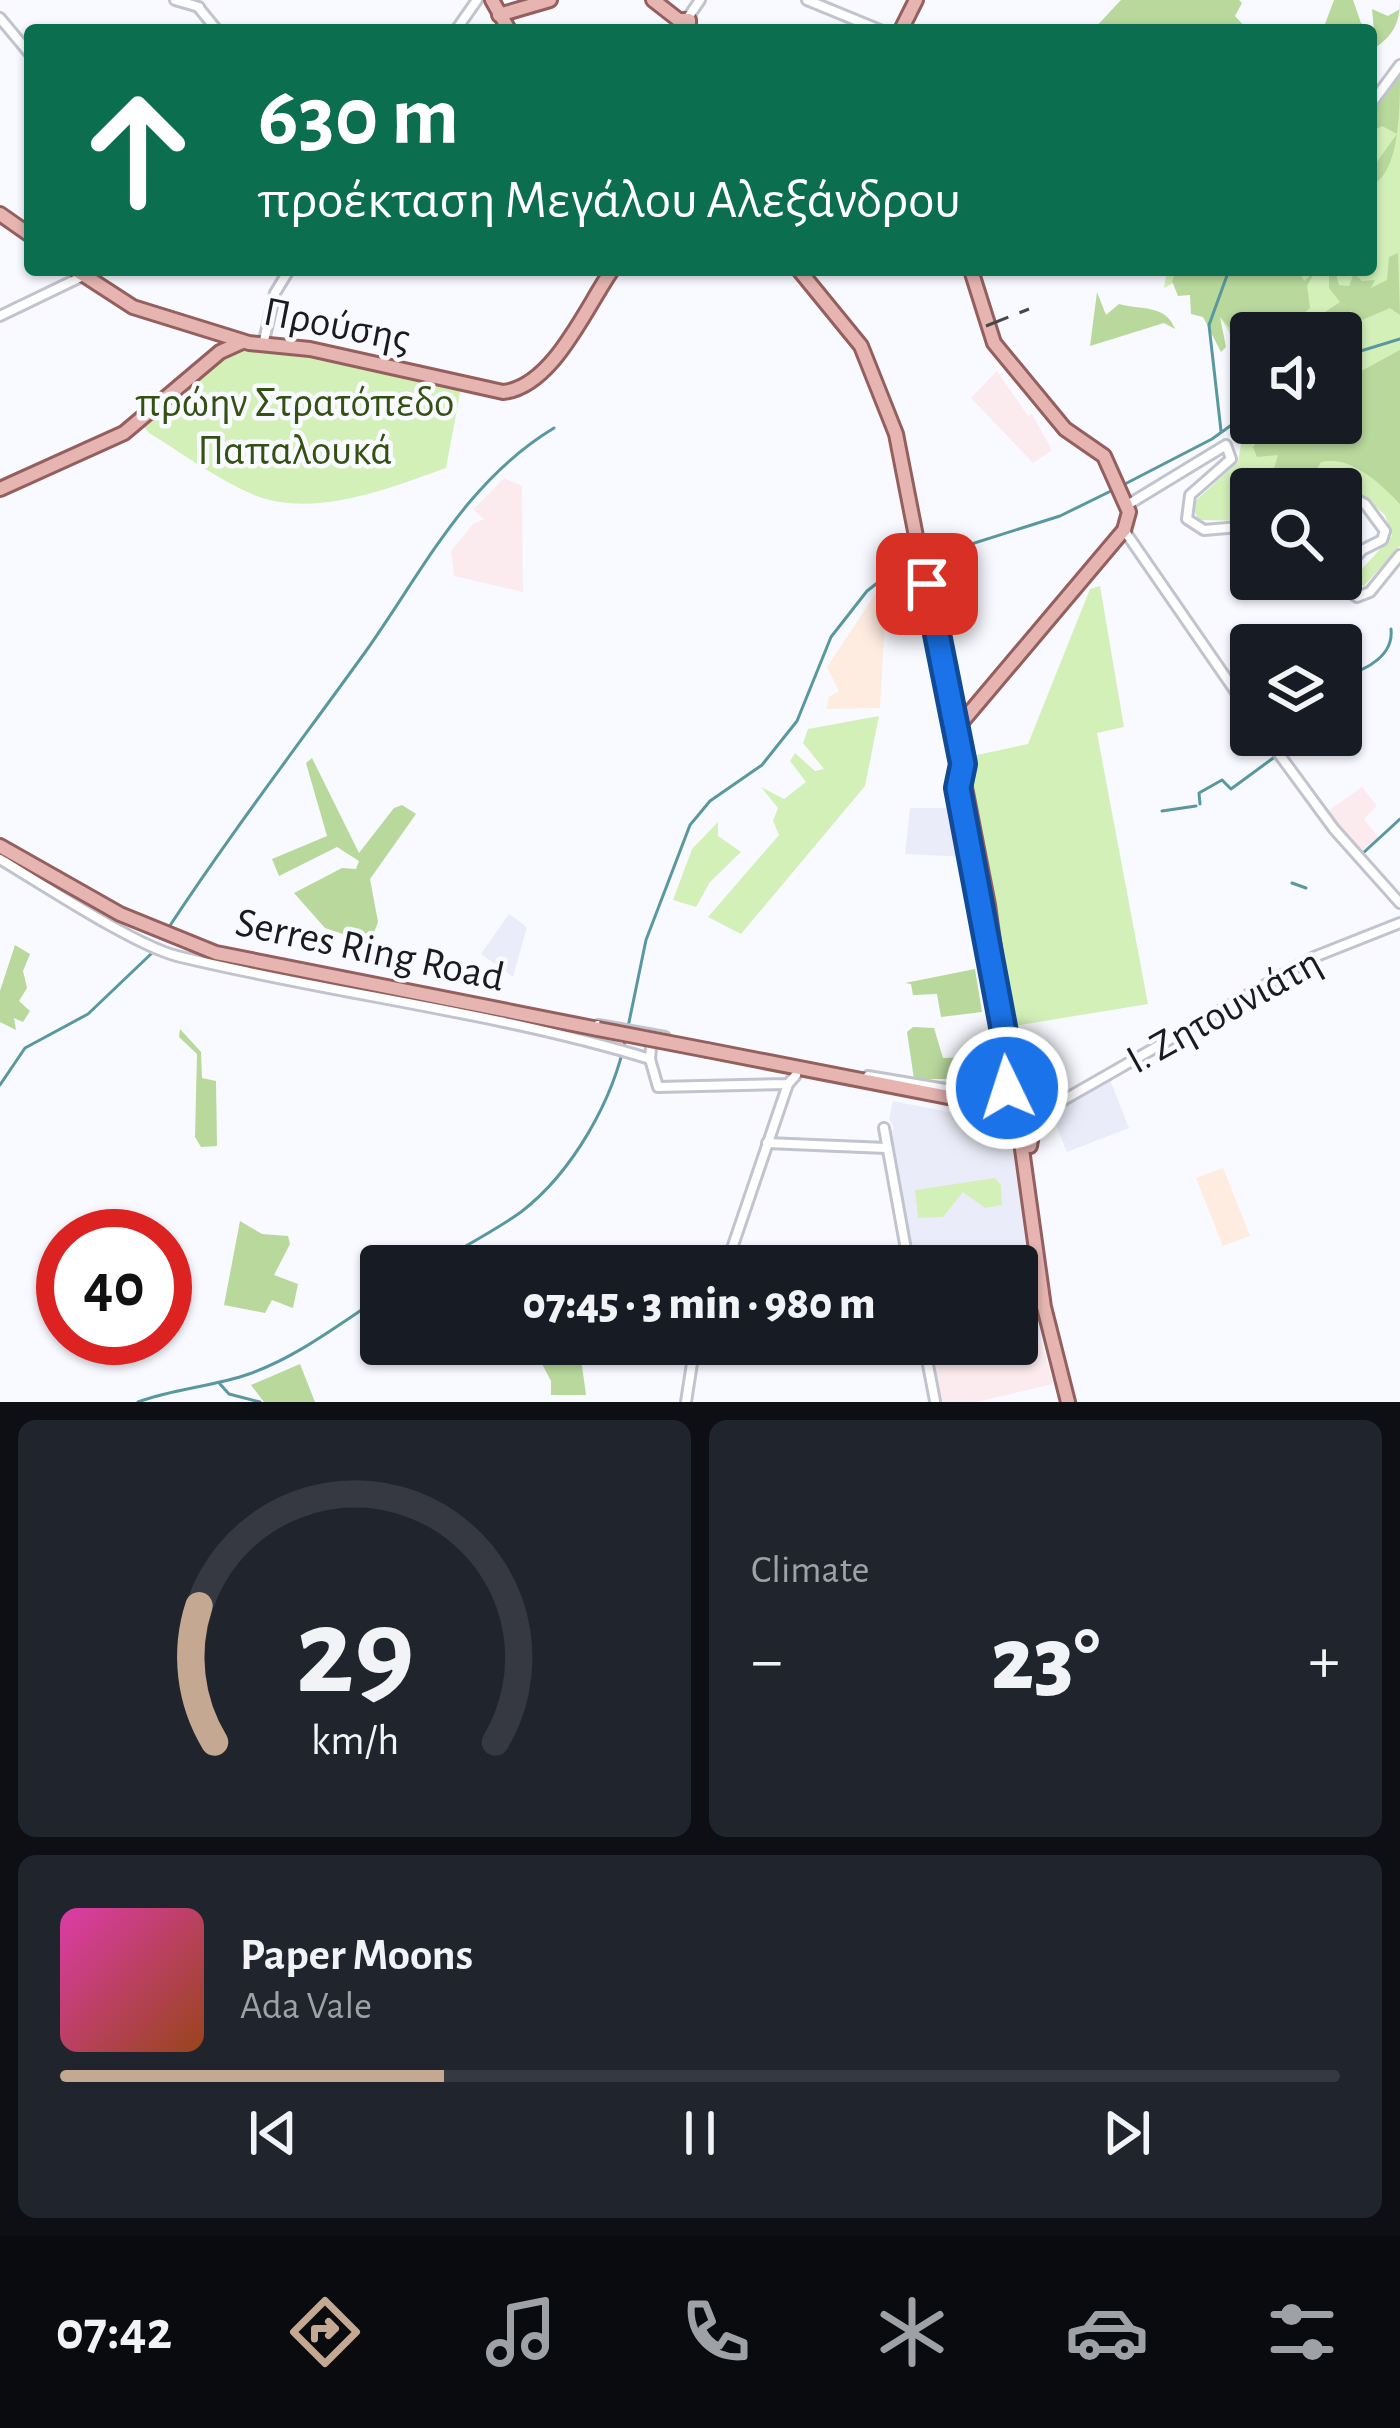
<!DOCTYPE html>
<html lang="en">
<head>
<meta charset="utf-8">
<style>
	body { margin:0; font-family:"Alegreya Sans",sans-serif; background:#20242c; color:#f1f3f6; height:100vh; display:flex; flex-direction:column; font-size:45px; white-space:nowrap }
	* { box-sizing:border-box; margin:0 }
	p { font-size:39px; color:#9ea1a6 }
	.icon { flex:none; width:66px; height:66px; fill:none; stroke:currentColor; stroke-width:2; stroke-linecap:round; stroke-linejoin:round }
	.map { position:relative; height:1402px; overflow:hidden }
	.sheet { display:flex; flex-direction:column; gap:18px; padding:18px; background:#0d0f14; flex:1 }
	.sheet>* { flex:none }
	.banner { position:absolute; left:24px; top:24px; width:1353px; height:252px; border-radius:12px; box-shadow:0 3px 9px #0004; background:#0b6e4f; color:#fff; overflow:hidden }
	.fabs { position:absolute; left:1230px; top:312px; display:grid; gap:24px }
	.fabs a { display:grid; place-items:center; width:132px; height:132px; border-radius:12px; background:#171b24; box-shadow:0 3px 9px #0004; font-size:60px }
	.speed { position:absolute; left:36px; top:1209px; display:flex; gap:24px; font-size:60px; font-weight:700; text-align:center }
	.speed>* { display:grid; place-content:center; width:156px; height:156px; border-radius:50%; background:#171b24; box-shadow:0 3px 9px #0004; line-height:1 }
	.speed .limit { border:18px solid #d22; background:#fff; color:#111 }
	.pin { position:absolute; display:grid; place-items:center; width:102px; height:102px; color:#fff; margin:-51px; border-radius:24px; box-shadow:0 6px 18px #0006 }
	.me { position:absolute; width:132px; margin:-66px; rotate:356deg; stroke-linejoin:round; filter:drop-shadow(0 0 9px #0008) }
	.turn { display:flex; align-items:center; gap:42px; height:252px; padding:0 36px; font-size:54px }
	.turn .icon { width:156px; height:156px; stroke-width:2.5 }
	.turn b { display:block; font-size:84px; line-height:102px }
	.big { font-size:90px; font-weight:800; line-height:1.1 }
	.sheet .card { flex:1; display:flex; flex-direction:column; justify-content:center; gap:18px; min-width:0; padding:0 42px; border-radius:18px; background:#20242c }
	.sheet .dial { align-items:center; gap:0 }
	.dial svg { height:312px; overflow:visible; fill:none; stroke:#363941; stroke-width:7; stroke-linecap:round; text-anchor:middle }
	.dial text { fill:#f1f3f6; stroke:none }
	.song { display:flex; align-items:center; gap:36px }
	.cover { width:144px; height:144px; border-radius:18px; background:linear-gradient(135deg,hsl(320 70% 55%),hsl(20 70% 35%)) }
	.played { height:12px; border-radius:6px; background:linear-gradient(90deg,#c4a892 30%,#363941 30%) }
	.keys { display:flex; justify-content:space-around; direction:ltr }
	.heat { display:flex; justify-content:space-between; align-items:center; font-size:66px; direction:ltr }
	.sheet .tiles { flex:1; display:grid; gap:18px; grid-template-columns:1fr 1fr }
	.card:last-child { grid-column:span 2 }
	.trip { position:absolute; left:360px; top:1245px; width:678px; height:120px; border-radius:12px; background:#171b24; box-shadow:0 3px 9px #0004; font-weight:800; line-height:120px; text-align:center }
	.dock { display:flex; height:192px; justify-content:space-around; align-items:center; background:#090b0e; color:#9ea1a6 }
	.dock .icon { width:84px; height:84px }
	.dock .active { color:#c4a892 }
	.dock b { font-size:54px; color:#f1f3f6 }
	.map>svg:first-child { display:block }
	.built { fill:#eaedf9 }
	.industrial { fill:#feece1 }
	.education { fill:#fcebee }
	.green { fill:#d3f0b9 }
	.forest { fill:#b8d89c }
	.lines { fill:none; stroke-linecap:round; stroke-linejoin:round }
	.stream { stroke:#58989e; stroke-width:3 }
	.minor-casing { stroke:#c1c4cf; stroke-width:14 }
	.major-casing { stroke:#945f5d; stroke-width:18 }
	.minor { stroke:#fff; stroke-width:8 }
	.major { stroke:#e6b5b2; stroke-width:12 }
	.rail { stroke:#46474b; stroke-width:3; stroke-dasharray:24 12; stroke-linecap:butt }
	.major-bridge-casing { stroke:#945f5d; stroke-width:18; stroke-linecap:butt }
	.major-bridge { stroke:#e6b5b2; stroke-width:12 }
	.route-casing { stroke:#114b97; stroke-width:30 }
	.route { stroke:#1a73e8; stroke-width:21 }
	.labels { text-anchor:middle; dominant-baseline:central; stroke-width:9; stroke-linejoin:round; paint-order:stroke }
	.street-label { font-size:42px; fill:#1a1b1f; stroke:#f9faff }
	.park-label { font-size:42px; fill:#355013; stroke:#f9faff }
</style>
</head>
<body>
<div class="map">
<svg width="1400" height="1402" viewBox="0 0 1400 1402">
	<rect width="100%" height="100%" fill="#f9faff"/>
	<g class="built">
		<path d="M918 571 927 616 885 624 876 593 887 581Z"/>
		<path d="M910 808H959L968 857 905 854Z"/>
		<path d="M509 914 527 927 513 977 481 954Z"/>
		<path d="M1110 1080 1129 1128 1067 1152 1056 1125 1063 1107Z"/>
		<path d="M893 1101 1000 1122 1013 1136 1041 1339 928 1366 923 1344H1017V1266H908L885 1138 894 1128 889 1119Z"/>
	</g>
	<g class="industrial">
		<path d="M876 593 885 624 880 708 826 709 829 697 839 691 827 667Z"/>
		<path d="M1223 1168 1250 1236 1223 1246 1196 1178Z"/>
	</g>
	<g class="education">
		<path d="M997 371 1028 416 1032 414 1052 450 1033 463 971 398Z"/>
		<path d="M504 478 522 486 523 592 454 576 451 551 473 524 484 519 473 510Z"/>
		<path d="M1362 787 1377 806 1364 819 1379 838 1359 853 1325 813Z"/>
		<path d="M1041 1339 1053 1384 977 1402H939L930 1365Z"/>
	</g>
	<g class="green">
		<path d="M1400 74V546L1364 586 1351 581 1392 536 1385 515 1354 488 1341 494V489H1251V521L1199 520 1191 505 1238 462 1251 386V423H1341V333H1251V380L1229 332 1192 273 1164 288 1167 270H1371V111Z"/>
		<path d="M236 345 303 353 461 388 446 468C390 488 314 519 254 495 218 480 182 453 149 433L141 423Z"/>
		<path d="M1100 586 1124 727 1097 733 1148 1004 1014 1026 967 757 1028 744 1090 589Z"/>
		<path d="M879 716 865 786 741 934 708 917 779 835 773 821 778 808 761 787 784 799 806 782 790 761 795 753 815 771 824 769 803 743 808 729Z"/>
		<path d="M718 822V836L741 852 710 882 696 907 673 900 692 849Z"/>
		<path d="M995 1178 1001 1185 1002 1205 985 1208 963 1192 943 1217 918 1218 915 1190Z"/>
	</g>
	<g class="forest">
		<path d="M1121 0H1239L1242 3 1235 16 1248 30H1093Z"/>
		<path d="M1334 0H1353L1361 23 1374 30 1372 9 1388 16 1400 9V0C1400 24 1392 38 1371 50V30H1304L1325 24Z"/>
		<path d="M1400 73C1400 107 1400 175 1371 185V170L1397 134 1382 126 1371 132V108Z"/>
		<path d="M1398 253 1400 315 1390 308 1332 333 1354 316 1352 311 1309 333H1251V352L1220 317 1226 347 1221 352 1203 317 1191 314 1190 295 1178 296 1172 281 1177 270H1298L1304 281 1316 270 1307 286 1310 308 1302 315 1307 324 1340 302 1329 288V270H1335L1339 285 1349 286 1354 273 1362 281 1375 280 1371 288 1387 280 1389 257Z"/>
		<path d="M1097 292 1106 315 1119 304C1140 310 1166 304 1175 329L1164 323 1090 346Z"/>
		<path d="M1400 350V504C1380 483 1351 455 1321 462L1310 481 1282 475 1275 489H1268L1278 455 1257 457 1253 447C1275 419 1309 423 1341 423V382Z"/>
		<path d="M312 758 359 853 394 808 402 805 416 814 370 879 378 922 370 943 325 928 294 893 342 868 356 869 359 861 337 847 279 876 272 859 327 836 306 763Z"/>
		<path d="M15 945 30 954 23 971 27 988 19 1001 30 1011 23 1022 14 1018 16 1030 0 1022V991Z"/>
		<path d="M975 969 982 1012 941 1017 937 994 913 995 911 984 905 983Z"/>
		<path d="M913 1027 934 1028 943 1058 1005 1056 1007 1082 996 1088 989 1068 966 1072 960 1084 950 1079H914L907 1032Z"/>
		<path d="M180 1029 201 1052 202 1078 216 1081 217 1146 201 1147 195 1137 197 1054 179 1037Z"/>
		<path d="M240 1221 262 1234 288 1236 290 1244 274 1275 298 1284 293 1308 272 1300 265 1313 224 1305Z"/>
		<path d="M563 1344H579L586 1395H551V1381L541 1362Z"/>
		<path d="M300 1364 315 1402H264L251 1385Z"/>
	</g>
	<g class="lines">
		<g class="stream">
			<path d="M1341 357 1400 339"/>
			<path d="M1221 431 1209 325 1229 270"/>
			<path d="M1123 485 1212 439 1251 411"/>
			<path d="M927 558 1060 516 1115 489"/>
			<path d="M1341 690 1345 675C1367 670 1394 655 1391 629"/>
			<path d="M1279 751 1294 735"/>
			<path d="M1200 804 1199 793 1222 780 1231 789 1276 756"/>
			<path d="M1162 811 1196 806"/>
			<path d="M1362 854 1400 819"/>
			<path d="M1292 883 1306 888"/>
			<path d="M167 930C230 834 299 744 366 651 424 569 466 481 554 428"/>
			<path d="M628 1027 646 940 690 825 710 801 762 765 797 721 831 637 867 591 890 573 918 561"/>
			<path d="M0 1085 25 1048 88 1014 152 953"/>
			<path d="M431 1266C461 1248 493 1232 521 1212 573 1172 614 1099 626 1036"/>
			<path d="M220 1384 229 1394 260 1402"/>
			<path d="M138 1402C175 1388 212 1387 249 1374 297 1357 338 1325 381 1297"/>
		</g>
		<defs>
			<g id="minor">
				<path d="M175 0 199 7"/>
				<path d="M807 0 880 30"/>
				<path d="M199 8 217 30"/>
				<path d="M0 18 30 54"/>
				<path d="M687 19 700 0"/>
				<path d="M456 30 477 0"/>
				<path d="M1371 104 1400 65"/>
				<path d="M0 316 83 276"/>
				<path d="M263 345 275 293 289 270"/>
				<path d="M1341 491 1365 504 1385 531 1382 540 1362 550 1346 568 1347 590 1357 597 1370 592 1400 555"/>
				<path d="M1129 504 1226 445 1231 459 1190 495 1187 519 1204 530 1251 526"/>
				<path d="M1124 530 1251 714"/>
				<path d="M1265 735 1334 829 1400 903"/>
				<path d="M960 773 986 929"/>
				<path d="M0 859C42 884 134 945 177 956 333 994 497 1012 650 1059"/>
				<path d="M598 1025 665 1037"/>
				<path d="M652 1035 650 1059 658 1087 788 1084 796 1075"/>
				<path d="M868 1076 993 1097 1004 1093 1009 1080"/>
				<path d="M1032 1118 1314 957 1400 923"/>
				<path d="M884 1128 909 1266"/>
				<path d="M767 1143 886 1148"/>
				<path d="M726 1266 788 1084"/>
				<path d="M924 1344 935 1401"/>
				<path d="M686 1402 695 1344"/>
			</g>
			<g id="major">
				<path d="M492 0 509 30"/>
				<path d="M653 0 680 21"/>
				<path d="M499 15 550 0"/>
				<path d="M681 20H689V28H682Z"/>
				<path d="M901 30 916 0"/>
				<path d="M0 214 30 235"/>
				<path d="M76 270 133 307 249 343 310 349 503 392C553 387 586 307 612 270"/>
				<path d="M799 270 861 346 896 434 988 905 1044 1307 1068 1402"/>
				<path d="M0 489 124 433 220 352 242 342"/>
				<path d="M956 729 1124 530 1129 512 1104 456 1065 429 994 343 971 270"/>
				<path d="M0 846 120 914 216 953 598 1029"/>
				<path d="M707 1050 1025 1112"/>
				<path d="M1030 1146 1035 1118"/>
			</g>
		</defs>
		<use href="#minor" class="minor-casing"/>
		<use href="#major" class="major-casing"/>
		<use href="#minor" class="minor"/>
		<use href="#major" class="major"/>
		<path class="rail" d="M986 326 1029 309"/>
		<defs>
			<path id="major-bridge" d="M598 1029 707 1050"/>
		</defs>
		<use href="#major-bridge" class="major-bridge-casing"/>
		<use href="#major-bridge" class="major-bridge"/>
	</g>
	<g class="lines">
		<defs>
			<path id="route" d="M927 584 963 764 958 788 1004 1032 1007 1088"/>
		</defs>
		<use href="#route" class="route-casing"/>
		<use href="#route" class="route"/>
	</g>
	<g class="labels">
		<g class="street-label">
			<text transform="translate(337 325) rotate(11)">Προύσης</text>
			<text transform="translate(370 950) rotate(12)">Serres Ring Road</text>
			<text transform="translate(1224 1011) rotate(-29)">Ι. Ζητουνιάτη</text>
		</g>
		<g class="park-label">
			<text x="295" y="403">πρώην Στρατόπεδο<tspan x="295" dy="48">Παπαλουκά</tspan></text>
		</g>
	</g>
</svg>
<div class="fabs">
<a><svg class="icon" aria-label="sound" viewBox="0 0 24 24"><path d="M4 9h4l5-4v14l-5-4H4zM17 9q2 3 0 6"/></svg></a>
<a><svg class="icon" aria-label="search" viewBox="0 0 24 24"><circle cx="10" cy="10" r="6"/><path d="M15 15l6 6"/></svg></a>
<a><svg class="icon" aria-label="layers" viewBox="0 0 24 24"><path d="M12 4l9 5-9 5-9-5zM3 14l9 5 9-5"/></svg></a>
</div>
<div class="speed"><div class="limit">40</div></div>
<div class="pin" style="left:927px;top:584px;background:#d93025"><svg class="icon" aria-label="arrive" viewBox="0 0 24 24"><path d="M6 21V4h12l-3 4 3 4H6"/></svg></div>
<svg class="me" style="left:1007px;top:1088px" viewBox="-20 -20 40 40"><circle r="17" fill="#1a73e8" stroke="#fff" stroke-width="3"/><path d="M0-11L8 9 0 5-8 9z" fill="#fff"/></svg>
<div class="trip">07:45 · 3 min · 980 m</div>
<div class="banner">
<div class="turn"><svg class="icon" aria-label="ahead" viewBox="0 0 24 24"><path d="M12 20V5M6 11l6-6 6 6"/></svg><div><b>630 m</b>προέκταση Μεγάλου Αλεξάνδρου</div></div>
</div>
</div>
<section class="sheet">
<div class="tiles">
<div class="card dial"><svg viewBox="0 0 100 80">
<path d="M14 69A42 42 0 1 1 86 69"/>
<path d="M14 69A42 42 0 0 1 10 34" stroke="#c4a892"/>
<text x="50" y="56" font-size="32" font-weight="700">29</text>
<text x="50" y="72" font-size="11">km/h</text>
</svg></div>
<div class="card"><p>Climate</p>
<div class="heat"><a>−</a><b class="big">23°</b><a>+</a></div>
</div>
<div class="card">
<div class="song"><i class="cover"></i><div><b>Paper Moons</b><p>Ada Vale</p></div></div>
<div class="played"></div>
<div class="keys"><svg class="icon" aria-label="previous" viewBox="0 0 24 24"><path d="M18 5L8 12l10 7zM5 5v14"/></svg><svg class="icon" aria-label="pause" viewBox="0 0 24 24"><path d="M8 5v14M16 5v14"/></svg><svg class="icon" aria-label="next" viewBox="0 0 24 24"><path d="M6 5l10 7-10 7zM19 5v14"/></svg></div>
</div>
</div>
</section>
<nav class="dock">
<b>07:42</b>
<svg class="icon active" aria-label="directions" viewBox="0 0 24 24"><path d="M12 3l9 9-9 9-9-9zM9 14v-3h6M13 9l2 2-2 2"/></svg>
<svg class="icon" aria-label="music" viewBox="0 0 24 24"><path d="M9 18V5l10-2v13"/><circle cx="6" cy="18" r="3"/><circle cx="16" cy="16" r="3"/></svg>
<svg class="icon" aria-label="phone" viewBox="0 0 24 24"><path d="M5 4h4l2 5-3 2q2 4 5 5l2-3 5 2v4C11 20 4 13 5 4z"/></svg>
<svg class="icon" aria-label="climate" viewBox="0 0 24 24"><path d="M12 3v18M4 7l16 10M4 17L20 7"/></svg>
<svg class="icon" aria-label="car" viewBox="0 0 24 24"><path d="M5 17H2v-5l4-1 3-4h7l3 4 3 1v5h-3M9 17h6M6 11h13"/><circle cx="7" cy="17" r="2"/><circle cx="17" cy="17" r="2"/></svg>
<svg class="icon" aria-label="filters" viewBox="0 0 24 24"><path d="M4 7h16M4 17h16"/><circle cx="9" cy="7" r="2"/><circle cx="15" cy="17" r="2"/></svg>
</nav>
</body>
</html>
